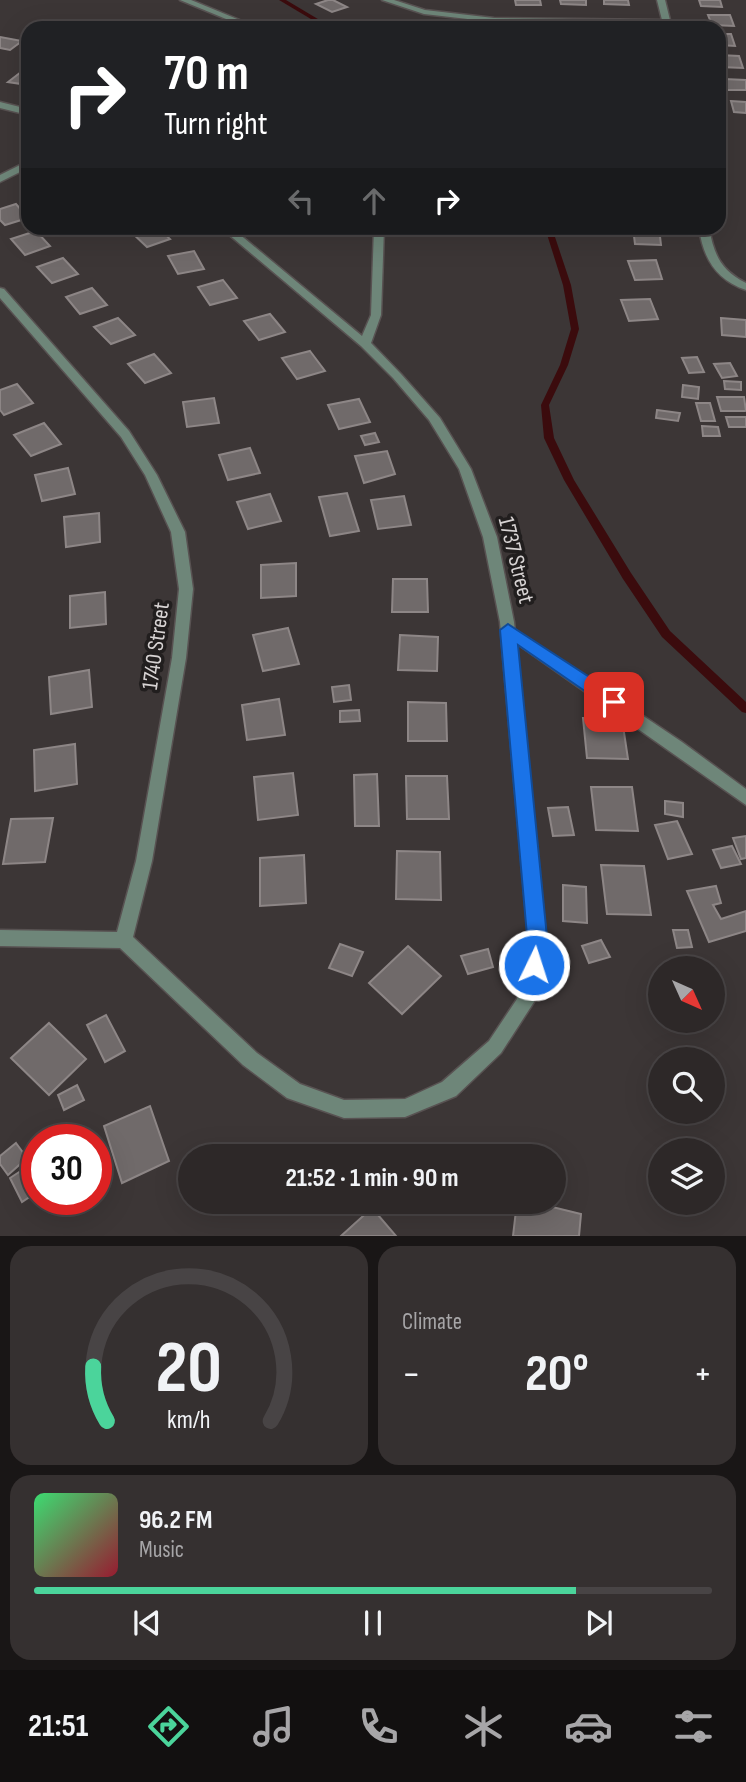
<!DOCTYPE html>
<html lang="en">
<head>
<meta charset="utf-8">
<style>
	body { margin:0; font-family:"Sofia Sans Condensed",sans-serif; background:#353030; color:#f1f3f6; height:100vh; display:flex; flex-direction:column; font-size:26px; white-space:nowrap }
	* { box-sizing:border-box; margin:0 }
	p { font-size:23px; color:#a7a6a8 }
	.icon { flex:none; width:38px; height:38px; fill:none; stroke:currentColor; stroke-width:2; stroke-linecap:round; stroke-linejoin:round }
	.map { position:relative; height:1236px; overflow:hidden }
	.sheet { display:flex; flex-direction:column; gap:10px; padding:10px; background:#191616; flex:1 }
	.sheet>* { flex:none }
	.top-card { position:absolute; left:21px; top:21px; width:705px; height:214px; border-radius:21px; box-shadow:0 7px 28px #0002,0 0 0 2px #484445; background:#202124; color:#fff; overflow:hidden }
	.needle { width:46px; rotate:135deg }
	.controls { position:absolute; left:648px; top:956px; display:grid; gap:14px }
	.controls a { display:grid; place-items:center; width:77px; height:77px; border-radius:50%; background:#2d2828; box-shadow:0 7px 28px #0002,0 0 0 2px #484445; font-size:35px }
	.speed { position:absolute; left:21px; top:1124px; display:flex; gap:14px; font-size:35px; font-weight:700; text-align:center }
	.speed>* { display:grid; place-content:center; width:91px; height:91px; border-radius:50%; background:#2d2828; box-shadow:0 7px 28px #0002,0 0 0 2px #484445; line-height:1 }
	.speed .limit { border:10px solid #d22; background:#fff; color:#111 }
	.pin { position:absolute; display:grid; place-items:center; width:60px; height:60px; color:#fff; margin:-30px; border-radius:14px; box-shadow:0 4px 10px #0006 }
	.me { position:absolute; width:77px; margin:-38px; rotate:4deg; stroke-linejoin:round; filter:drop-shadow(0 0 5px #0008) }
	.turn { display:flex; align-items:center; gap:24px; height:147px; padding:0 28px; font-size:32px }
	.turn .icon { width:91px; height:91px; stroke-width:2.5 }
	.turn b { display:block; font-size:49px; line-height:60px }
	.lanes { display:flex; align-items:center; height:66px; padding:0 28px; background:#0003; justify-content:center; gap:35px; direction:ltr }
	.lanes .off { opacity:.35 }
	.big { font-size:52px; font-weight:700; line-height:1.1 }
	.sheet .widget { flex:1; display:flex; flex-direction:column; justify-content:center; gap:10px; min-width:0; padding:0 24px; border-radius:21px; background:#353030 }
	.sheet .dial { align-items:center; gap:0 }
	.dial svg { height:182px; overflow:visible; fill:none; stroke:#484445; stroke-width:7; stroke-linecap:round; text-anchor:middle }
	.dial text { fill:#f1f3f6; stroke:none }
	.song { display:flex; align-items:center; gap:21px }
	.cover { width:84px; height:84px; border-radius:10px; background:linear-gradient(135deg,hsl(140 70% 55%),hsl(350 70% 35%)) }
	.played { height:7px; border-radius:4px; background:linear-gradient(90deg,#4bd49b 80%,#484445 80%) }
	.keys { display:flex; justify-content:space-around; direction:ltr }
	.heat { display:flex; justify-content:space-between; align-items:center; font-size:38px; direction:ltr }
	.sheet .tiles { flex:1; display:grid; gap:10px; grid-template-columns:1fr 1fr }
	.widget:last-child { grid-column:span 2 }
	.trip { position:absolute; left:178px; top:1144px; width:388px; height:70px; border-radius:35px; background:#2d2828; box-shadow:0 7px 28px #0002,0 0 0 2px #484445; font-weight:700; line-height:70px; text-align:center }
	.tab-bar { display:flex; height:112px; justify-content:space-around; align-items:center; background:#121010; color:#a7a6a8 }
	.tab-bar .icon { width:49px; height:49px }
	.tab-bar .selected { color:#4bd49b }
	.tab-bar b { font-size:32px; color:#f1f3f6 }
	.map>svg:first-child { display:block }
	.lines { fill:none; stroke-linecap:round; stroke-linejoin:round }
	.stream { fill:#3b0b0d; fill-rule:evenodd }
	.building { fill:#706a6a; stroke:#8d8686; stroke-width:2 }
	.service-casing { stroke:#585252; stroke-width:3 }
	.minor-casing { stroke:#585252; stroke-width:3 }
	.service { fill:#6e8679; fill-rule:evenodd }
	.minor { fill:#6e8679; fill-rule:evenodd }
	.route { fill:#1a73e8; stroke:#114b97; stroke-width:2 }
	.labels { text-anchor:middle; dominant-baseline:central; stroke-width:7; stroke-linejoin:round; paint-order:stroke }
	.street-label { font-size:23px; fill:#d7d3d3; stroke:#211e1e }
</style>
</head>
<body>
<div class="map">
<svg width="746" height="1236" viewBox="0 0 746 1236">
	<rect width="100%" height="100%" fill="#3c3636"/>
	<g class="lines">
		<g class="stream">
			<path d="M279 0H286L333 28H326Z"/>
			<path d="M545 228H552L571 285 579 329 568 365 549 405 554 438 574 480 631 573 670 631 746 702V713L742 712 662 637 623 579 564 480 544 438 541 405 560 365 571 329 563 285Z"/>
		</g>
	</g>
	<g class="building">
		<path d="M328 0H333L347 7 332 12 316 4Z"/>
		<path d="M515 0H540L541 5H516Z"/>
		<path d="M560 0H586V5L561 4Z"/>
		<path d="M604 0H628L629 5 604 4Z"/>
		<path d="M699 0H720L722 7 701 6Z"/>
		<path d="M708 15H730L734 26 712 25Z"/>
		<path d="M719 34H731L735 46 719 45Z"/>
		<path d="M0 37 22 41 10 50 0 48Z"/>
		<path d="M719 55 739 56 743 68 720 67Z"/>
		<path d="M21 72 28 73V85L8 82Z"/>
		<path d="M724 79 746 80V90H727Z"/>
		<path d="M731 101 746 102V113L734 112Z"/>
		<path d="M16 204 28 218 5 225 0 220V209Z"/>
		<path d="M144 228H158L170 239 147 247 131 232Z"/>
		<path d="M303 228H330L331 231 306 234Z"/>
		<path d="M633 228H659L661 245 635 244Z"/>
		<path d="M36 231 50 246 25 255 11 239Z"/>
		<path d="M194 251 204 269 178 274 168 256Z"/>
		<path d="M63 258 78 274 52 283 37 267Z"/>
		<path d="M656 260 662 279 635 280 628 261Z"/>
		<path d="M223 280 237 298 210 305 198 287Z"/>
		<path d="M92 288 107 305 80 314 66 297Z"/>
		<path d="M650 299 658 319 629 321 621 300Z"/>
		<path d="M270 314 285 332 259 340 244 321Z"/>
		<path d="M118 318 135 335 111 344 94 327Z"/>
		<path d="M721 318 746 320V337L722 335Z"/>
		<path d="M310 351 325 371 297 379 282 358Z"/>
		<path d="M154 354 171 373 145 383 128 364Z"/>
		<path d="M697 357 704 372 689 373 682 358Z"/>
		<path d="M730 363 737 376 722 378 714 364Z"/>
		<path d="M724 381 741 382V390L725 389Z"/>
		<path d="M17 384 33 403 4 415 0 410V390Z"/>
		<path d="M683 385 699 387 698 399 682 397Z"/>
		<path d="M717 397H744L746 411H721Z"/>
		<path d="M214 398 219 423 187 427 183 402Z"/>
		<path d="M359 399 370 422 339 429 328 405Z"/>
		<path d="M696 403H710L715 421H701Z"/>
		<path d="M657 410 680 413 678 421 656 418Z"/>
		<path d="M726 417H746V427H729Z"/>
		<path d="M44 423 61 444 31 456 14 435Z"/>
		<path d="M702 426 718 427 720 436H703Z"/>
		<path d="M375 433 379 442 365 445 361 436Z"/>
		<path d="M250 448 260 473 228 480 219 455Z"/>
		<path d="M387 451 395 474 364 483 355 456Z"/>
		<path d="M68 468 75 494 42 501 35 475Z"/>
		<path d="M347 493 359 531 330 536 319 497Z"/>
		<path d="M270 494 281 521 248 529 237 502Z"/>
		<path d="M404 496 411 525 378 529 371 500Z"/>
		<path d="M99 513 100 542 66 547 64 517Z"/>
		<path d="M296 563V596L261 598V565Z"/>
		<path d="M393 579H427L428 612H392Z"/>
		<path d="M105 592 106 624 70 628V596Z"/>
		<path d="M288 628 299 664 263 671 253 635Z"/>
		<path d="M400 635 438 637 437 671 398 670Z"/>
		<path d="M89 670 92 707 51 714 49 677Z"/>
		<path d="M349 685 351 700 334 702 332 687Z"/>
		<path d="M279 699 285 735 247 740 242 705Z"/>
		<path d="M408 702 446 703 447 741H408Z"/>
		<path d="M359 710 360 721 340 722V711Z"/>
		<path d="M583 718 622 719 628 759 587 758Z"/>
		<path d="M75 744 77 784 35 791 34 750Z"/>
		<path d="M293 773 298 815 258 820 254 777Z"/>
		<path d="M377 774 379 826H355L354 775Z"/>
		<path d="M406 776H447L449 819H407Z"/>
		<path d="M591 787H632L638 831 596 830Z"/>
		<path d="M665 801 683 803V817L665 814Z"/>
		<path d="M568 807 574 835 553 836 548 808Z"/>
		<path d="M53 818 45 862 3 864 11 819Z"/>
		<path d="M677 821 692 854 668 859 655 825Z"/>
		<path d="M746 836V858L741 859 733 838Z"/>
		<path d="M732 846 741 864 721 868 713 850Z"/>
		<path d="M397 851 440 852 441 900 396 899Z"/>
		<path d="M304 855 306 903 260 906V858Z"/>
		<path d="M601 865 644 866 651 915 607 914Z"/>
		<path d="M563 885 586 887 587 923 563 921Z"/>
		<path d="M716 886 721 903 713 905 721 919 746 911V931L709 942 687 891Z"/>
		<path d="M673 930H688L692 947 677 948Z"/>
		<path d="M601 940 610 957 589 963 582 946Z"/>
		<path d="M340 944 363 952 352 976 329 968Z"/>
		<path d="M408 946 441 976 402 1014 369 983Z"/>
		<path d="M488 949 493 967 468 974 461 956Z"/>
		<path d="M106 1015 125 1051 105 1062 87 1025Z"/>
		<path d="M49 1023 86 1059 49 1095 11 1058Z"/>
		<path d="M77 1085 84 1100 64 1110 58 1095Z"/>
		<path d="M150 1106 169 1161 122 1183 104 1126Z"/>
		<path d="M16 1143 27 1158 8 1175 0 1164V1156Z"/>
		<path d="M36 1161 37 1192 22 1202 10 1178Z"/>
		<path d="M517 1202H532L581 1214 579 1236H513Z"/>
		<path d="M372 1208 396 1236H341Z"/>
	</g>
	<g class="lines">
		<defs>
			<path id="service" d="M508 625 682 742 746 789V805L503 634 501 630 503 626Z"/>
			<g id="minor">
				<path d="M180 0H191L259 28H248Z"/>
				<path d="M382 0H394L425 10 494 18 662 20 657 0H665L672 28H664L663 24 494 22 424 14Z"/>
				<path d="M0 102 28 109V115L0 108Z"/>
				<path d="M28 161V168L0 182V175Z"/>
				<path d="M221 228H232L362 336 371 315 374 228H384L381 315 371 343 401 374 440 418 471 469 497 537 514 622 547 947 534 1002 501 1053 456 1096 405 1117 344 1118 287 1098 243 1065 120 948 0 946V930L117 932 136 861 172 658 179 589 171 532 145 475 121 437 0 298V288L4 289 129 431 157 475 185 532 193 589 186 658 152 861 133 937 257 1053 300 1084 344 1100 405 1099 442 1082 489 1041 517 999 529 947 500 622 483 537 459 469 429 420 393 378 361 346Z"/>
				<path d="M699 228H709C714 254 720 270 746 283V290C716 280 703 258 699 228Z"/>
			</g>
		</defs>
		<use href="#service" class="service-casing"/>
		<use href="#minor" class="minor-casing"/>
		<use href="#service" class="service"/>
		<use href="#minor" class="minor"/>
	</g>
	<path class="route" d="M508 624 620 697 622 702 620 707H608L518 645 548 947 541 972 534 975 527 972 524 965 528 947 500 630Z"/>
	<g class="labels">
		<g class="street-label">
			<text transform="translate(516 560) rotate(76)">1737 Street</text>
			<text transform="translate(156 646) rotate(-82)">1740 Street</text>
		</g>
	</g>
</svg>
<div class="controls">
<a><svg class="needle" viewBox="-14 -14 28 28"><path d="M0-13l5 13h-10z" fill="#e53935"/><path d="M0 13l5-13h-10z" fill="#a7a6a8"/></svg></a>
<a><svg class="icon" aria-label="search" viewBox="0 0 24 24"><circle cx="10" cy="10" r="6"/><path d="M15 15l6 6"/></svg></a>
<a><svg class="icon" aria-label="layers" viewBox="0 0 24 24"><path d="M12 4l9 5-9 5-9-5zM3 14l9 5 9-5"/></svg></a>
</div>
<div class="speed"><div class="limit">30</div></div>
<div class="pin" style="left:614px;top:702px;background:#d93025"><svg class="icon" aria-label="arrive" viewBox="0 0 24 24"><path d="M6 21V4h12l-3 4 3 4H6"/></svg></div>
<svg class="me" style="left:534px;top:965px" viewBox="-20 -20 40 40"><circle r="17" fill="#1a73e8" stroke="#fff" stroke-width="3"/><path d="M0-11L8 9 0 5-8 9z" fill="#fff"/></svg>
<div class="trip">21:52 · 1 min · 90 m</div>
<div class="top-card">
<div class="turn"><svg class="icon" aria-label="right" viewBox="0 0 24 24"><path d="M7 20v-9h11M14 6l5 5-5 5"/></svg><div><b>70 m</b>Turn right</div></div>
<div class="lanes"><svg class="icon off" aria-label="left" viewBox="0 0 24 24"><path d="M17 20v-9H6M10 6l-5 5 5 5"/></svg><svg class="icon off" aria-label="ahead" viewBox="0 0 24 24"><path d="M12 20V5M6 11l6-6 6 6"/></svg><svg class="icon" aria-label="right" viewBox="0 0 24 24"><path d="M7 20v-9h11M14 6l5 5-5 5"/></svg></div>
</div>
</div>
<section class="sheet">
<div class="tiles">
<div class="widget dial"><svg viewBox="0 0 100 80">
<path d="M14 69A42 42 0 1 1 86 69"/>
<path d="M14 69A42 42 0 0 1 8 45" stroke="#4bd49b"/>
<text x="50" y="56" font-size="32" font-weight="700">20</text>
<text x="50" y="72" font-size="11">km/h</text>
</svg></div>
<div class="widget"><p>Climate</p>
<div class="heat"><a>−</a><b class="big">20°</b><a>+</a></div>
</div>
<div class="widget">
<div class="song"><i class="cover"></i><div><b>96.2 FM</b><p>Music</p></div></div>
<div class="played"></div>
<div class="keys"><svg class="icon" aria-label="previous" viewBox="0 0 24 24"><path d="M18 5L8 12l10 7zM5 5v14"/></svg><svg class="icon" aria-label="pause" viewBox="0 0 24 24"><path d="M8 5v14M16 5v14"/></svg><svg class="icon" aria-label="next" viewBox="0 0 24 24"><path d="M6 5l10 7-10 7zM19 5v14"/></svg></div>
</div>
</div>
</section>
<nav class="tab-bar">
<b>21:51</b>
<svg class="icon selected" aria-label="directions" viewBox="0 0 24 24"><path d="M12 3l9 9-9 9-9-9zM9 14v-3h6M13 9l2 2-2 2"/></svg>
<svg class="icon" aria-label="music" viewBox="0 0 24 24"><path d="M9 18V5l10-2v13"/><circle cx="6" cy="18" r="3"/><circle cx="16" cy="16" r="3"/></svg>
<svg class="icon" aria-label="phone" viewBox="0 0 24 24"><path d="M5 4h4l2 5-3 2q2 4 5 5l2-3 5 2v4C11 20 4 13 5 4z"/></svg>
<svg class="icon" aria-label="climate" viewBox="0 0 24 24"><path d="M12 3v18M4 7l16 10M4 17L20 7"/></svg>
<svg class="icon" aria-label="car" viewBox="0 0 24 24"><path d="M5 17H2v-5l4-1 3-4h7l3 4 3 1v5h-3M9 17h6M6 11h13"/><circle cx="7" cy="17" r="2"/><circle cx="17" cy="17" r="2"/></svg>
<svg class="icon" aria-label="filters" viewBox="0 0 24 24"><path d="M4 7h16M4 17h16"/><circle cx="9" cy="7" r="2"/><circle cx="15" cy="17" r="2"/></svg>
</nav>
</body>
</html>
